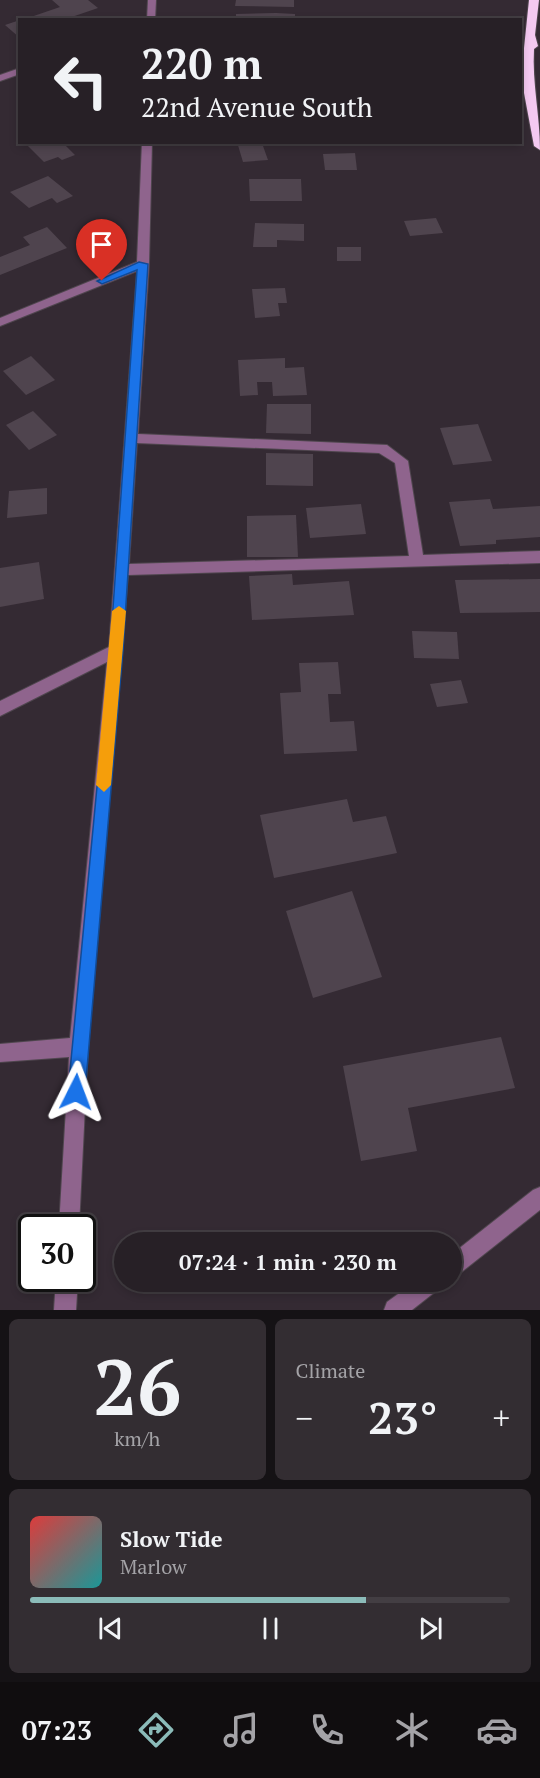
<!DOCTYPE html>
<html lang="en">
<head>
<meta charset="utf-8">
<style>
	body { margin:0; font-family:"PT Serif",serif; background:#332d32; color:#f1f3f6; height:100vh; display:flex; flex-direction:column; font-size:22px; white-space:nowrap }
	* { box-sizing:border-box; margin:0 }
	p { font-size:20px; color:#a4a3a7 }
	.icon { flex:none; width:33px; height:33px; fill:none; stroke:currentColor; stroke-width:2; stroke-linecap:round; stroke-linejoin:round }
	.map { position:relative; height:1310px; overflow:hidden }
	.drawer { display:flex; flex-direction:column; gap:9px; padding:9px; background:#151215; flex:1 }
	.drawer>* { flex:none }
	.hud { position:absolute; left:18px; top:18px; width:504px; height:126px; border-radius:0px; box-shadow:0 3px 9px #0003,0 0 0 2px #433e43; background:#272026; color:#f1f3f6; overflow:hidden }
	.speed { position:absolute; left:18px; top:1214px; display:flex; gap:12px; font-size:30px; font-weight:700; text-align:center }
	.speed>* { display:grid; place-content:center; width:78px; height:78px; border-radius:50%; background:#272026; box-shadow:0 3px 9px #0003,0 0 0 2px #433e43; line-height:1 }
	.speed .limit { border:3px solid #111; border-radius:9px; background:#fff; color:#111 }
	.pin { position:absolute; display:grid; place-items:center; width:51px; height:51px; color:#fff; margin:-62px -26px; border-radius:50% 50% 50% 0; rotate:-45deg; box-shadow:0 0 6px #0007 }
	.pin .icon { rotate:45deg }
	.me { position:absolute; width:66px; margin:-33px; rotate:3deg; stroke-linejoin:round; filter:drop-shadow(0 0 4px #0008) }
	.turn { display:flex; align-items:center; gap:21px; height:126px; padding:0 24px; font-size:27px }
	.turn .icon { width:78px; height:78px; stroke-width:2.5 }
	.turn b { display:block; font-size:42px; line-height:51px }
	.big { font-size:45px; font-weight:700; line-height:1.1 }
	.drawer .card { flex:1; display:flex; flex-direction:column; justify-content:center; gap:9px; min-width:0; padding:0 21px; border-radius:9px; background:#332d32 }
	.drawer .dial { align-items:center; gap:0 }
	.dial b { font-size:78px; line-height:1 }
	.song { display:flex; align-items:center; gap:18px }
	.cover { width:72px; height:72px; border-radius:9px; background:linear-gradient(135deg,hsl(0 70% 55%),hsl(180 70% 35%)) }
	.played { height:6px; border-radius:3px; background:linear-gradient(90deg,#8bbbb9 70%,#433e43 70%) }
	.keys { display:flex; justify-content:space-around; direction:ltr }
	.heat { display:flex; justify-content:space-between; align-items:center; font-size:33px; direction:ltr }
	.drawer .tiles { flex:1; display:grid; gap:9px; grid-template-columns:1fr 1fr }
	.card:last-child { grid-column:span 2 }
	.trip { position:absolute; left:114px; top:1232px; width:348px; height:60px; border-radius:30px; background:#272026; box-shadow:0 3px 9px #0003,0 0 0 2px #433e43; font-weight:700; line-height:60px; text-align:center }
	.dock { display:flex; height:96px; justify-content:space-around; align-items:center; background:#100d0f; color:#a4a3a7 }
	.dock .icon { width:42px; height:42px }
	.dock .active { color:#8bbbb9 }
	.dock b { font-size:27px; color:#f1f3f6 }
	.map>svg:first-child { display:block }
	.building { fill:#4f444e }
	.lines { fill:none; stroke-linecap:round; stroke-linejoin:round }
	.minor-casing { stroke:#4f464e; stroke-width:2 }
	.highway-casing { stroke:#4f464e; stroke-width:2 }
	.minor { fill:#8f648d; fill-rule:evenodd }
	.highway { fill:#f4c9f1; fill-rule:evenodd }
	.route { fill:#1a73e8; stroke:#114b97; stroke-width:1.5 }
	.slow { fill:#f59e0b }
</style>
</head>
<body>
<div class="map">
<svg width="540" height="1310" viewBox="0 0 540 1310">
	<rect width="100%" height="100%" fill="#342a33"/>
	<g class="building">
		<path d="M52 0H88L98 8 63 20H22L60 7Z"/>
		<path d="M236 0H294V7L235 6Z"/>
		<path d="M276 13 295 14V20H236V14Z"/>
		<path d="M20 20V38L5 25Z"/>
		<path d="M29 142H62L75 155 62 160 58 157 44 162 26 144Z"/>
		<path d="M237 142H279V144L263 146 268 160 243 162Z"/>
		<path d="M355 153 357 170H325L323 154Z"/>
		<path d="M48 176 73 196 57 203 52 198 29 208 10 192Z"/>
		<path d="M249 179H301L302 201H250Z"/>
		<path d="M436 218 443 233 410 236 404 221Z"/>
		<path d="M255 223 304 224V241L277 240V247H253Z"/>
		<path d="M47 227 67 248 0 275V257L30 245 23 237Z"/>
		<rect x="337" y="247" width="24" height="14"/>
		<path d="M285 288 287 303H278L280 316 255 318 252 289Z"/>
		<path d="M31 356 55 380 26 395 3 371Z"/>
		<path d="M285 358V368L304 367 307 395 273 396 272 382H257L258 395 240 396 238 360Z"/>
		<path d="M267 404H311V434L266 433Z"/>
		<path d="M33 411 57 435 29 450 6 425Z"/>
		<path d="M478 424 492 461 453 465 440 428Z"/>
		<path d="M266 453 313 454V486L266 485Z"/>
		<path d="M47 488V514L7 518 9 491Z"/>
		<path d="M490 499 493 509 540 506V537L496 540V544L460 546 449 502Z"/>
		<path d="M361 504 366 534 310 538 306 508Z"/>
		<path d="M296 515 298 557H247V516Z"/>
		<path d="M39 562 44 599 0 607V568Z"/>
		<path d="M292 574 293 585 349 581 354 615 252 620 249 576Z"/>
		<path d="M540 579V612L460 613 455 580Z"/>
		<path d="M412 631 457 632 459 659 414 658Z"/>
		<path d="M338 662 341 694H328L330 722 354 721 357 751 284 754 280 693 301 692 299 663Z"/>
		<path d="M461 680 468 703 437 707 430 684Z"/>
		<path d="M347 799 353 822 386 816 397 853 274 878 260 815Z"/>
		<path d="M352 891 382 977 313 998 286 911Z"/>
		<path d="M501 1037 515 1088 408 1108 417 1151 361 1161 343 1066Z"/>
	</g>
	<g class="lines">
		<defs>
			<g id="minor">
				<path d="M148 0H156L155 20H147Z"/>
				<path d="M20 68V74L0 81V75Z"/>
				<path d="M142 142H152L149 264 138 434 387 445 408 461 423 555 540 551V563L128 575 88 1047 79 1227H59L69 1057 0 1062V1044L70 1038 107 662 0 716V701L109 647 137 271 0 326V318L137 262ZM137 443 379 453 395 463 409 556 129 564Z"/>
				<path d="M540 1187V1210L459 1274 452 1277V1254L533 1190Z"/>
				<path d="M56 1278H78L76 1310H54Z"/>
				<path d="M416 1281H444L440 1288 412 1310H384L387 1302Z"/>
			</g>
			<path id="highway" d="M529 0H539L535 35 538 46 534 49C532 83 540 115 540 150L534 146 521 77Z"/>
		</defs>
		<use href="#minor" class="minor-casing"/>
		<use href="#highway" class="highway-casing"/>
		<use href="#minor" class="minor"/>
		<use href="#highway" class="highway"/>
	</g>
	<path class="route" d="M139 262 148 264 123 650 85 1092 83 1098 76 1101 70 1098 68 1092 110 650 137 270 102 284 97 281Z"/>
	<path class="slow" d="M119 606 126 611 111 785 104 792 96 785 112 611Z"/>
</svg>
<div class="speed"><div class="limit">30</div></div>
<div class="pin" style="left:102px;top:281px;background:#d93025"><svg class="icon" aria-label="arrive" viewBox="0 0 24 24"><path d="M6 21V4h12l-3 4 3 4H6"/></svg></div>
<svg class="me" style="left:76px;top:1092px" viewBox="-20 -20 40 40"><path d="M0-17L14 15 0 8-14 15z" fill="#1a73e8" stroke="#fff" stroke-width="4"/></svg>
<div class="trip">07:24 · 1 min · 230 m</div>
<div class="hud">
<div class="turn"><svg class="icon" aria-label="left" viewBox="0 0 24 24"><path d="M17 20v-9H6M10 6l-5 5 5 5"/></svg><div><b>220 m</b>22nd Avenue South</div></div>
</div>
</div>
<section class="drawer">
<div class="tiles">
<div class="card dial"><b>26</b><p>km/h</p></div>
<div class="card"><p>Climate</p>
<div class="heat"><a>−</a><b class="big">23°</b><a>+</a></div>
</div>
<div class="card">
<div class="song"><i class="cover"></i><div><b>Slow Tide</b><p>Marlow</p></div></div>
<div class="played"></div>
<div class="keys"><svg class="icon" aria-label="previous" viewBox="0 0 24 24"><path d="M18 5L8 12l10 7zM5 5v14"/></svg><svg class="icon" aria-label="pause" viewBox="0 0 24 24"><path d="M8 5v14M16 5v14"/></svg><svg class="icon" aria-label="next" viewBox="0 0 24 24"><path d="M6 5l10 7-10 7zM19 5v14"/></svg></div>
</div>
</div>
</section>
<nav class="dock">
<b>07:23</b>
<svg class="icon active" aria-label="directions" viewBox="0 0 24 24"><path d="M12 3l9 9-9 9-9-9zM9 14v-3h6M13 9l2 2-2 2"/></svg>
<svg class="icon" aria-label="music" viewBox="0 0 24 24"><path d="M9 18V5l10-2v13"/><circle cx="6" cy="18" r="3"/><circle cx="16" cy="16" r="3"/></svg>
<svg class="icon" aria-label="phone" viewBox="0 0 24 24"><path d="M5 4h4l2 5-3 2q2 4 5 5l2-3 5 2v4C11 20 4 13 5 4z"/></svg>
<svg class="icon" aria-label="climate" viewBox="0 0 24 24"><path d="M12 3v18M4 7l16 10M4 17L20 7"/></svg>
<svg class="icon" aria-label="car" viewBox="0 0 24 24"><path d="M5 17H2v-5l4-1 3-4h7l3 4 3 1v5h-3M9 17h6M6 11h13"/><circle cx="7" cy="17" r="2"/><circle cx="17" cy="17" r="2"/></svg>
</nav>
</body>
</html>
